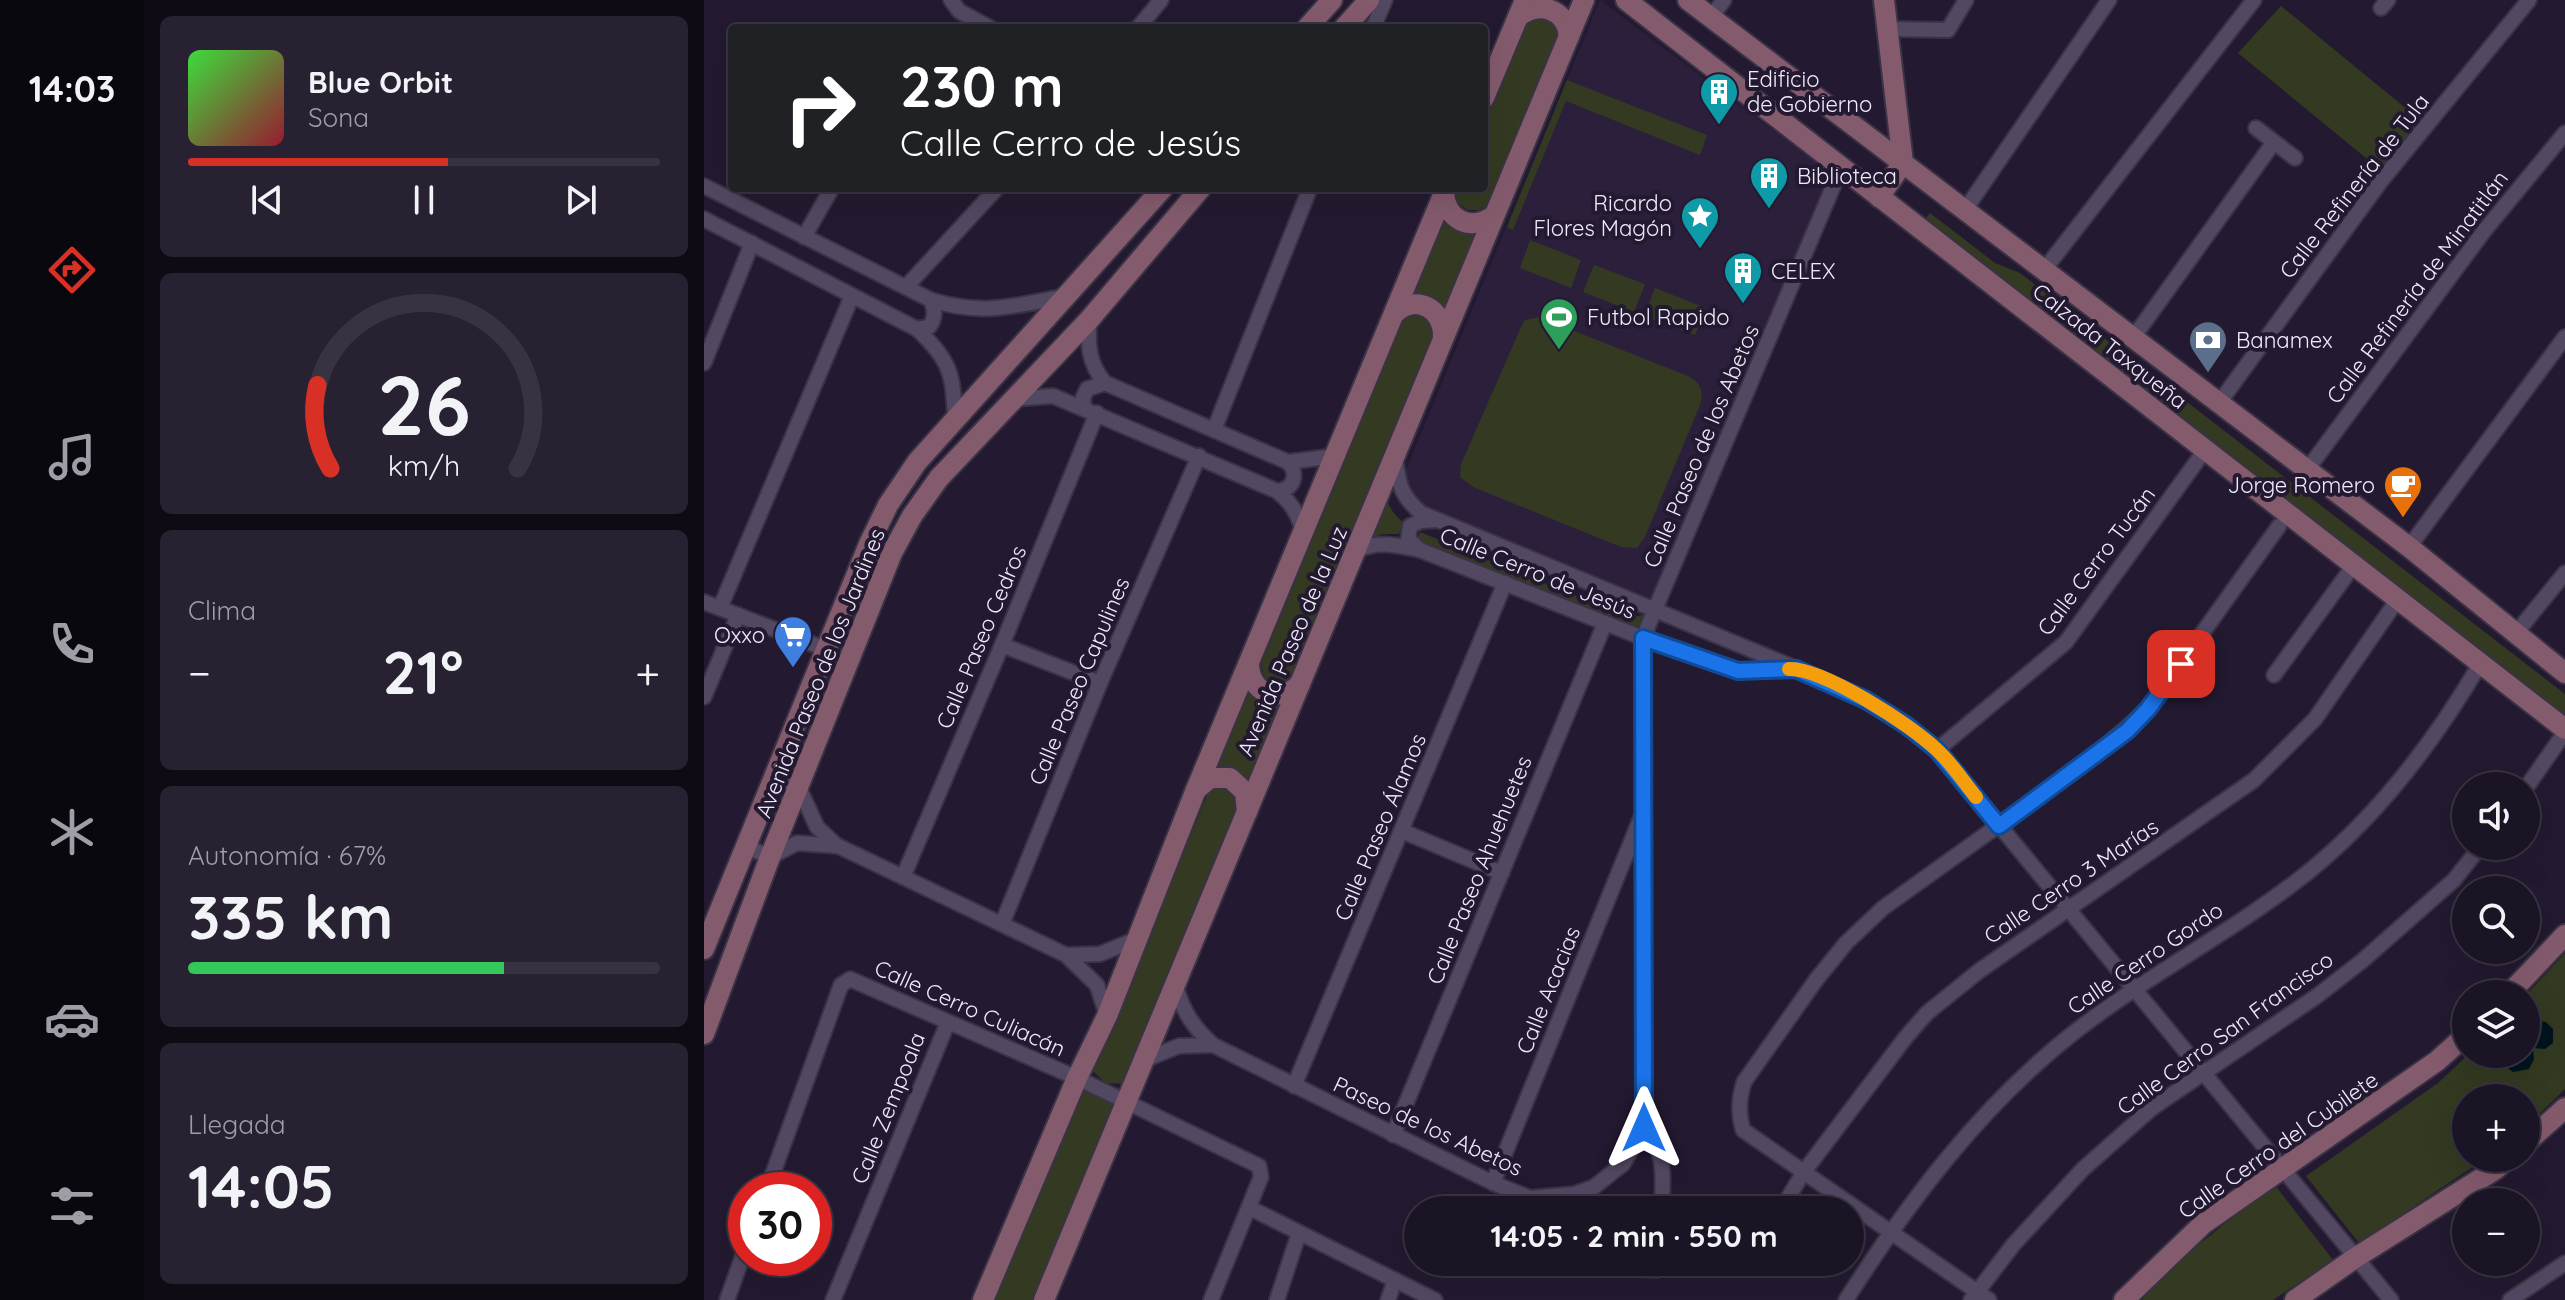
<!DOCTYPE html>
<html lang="es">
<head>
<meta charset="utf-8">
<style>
	body { margin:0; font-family:Quicksand,sans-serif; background:#272132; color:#f1f3f6; height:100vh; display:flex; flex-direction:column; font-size:30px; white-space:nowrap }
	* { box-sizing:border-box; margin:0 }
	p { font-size:26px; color:#9f9ea7 }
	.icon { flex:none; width:44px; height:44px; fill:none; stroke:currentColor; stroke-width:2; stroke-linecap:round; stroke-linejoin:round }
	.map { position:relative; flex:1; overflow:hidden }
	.side { display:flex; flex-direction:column; gap:16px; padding:16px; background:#0e0b14; width:560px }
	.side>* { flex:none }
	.hud { position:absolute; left:24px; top:24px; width:760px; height:168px; border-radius:8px; box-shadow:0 8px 32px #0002,0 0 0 2px #383342; background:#202124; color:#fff; overflow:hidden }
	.fabs { position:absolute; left:1748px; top:772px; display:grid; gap:16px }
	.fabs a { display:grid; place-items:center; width:88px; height:88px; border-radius:50%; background:#1a1425; box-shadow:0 8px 32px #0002,0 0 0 2px #383342; font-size:40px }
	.speed { position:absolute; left:24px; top:1172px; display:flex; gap:16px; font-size:40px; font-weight:700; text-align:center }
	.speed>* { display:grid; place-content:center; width:104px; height:104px; border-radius:50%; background:#1a1425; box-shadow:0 8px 32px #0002,0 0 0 2px #383342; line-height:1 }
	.speed .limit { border:12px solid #d22; background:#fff; color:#111 }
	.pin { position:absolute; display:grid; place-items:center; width:68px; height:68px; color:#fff; margin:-34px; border-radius:16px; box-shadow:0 4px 12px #0006 }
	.me { position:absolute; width:88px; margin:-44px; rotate:0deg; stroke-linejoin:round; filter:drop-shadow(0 0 6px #0008) }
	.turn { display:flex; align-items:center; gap:28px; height:168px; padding:0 40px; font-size:36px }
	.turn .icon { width:104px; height:104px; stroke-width:2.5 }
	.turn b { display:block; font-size:56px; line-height:68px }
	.big { font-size:60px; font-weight:700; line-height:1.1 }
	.side .tile { flex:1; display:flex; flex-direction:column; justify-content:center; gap:12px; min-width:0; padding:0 28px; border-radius:12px; background:#272132 }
	.side .dial { align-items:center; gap:0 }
	.dial svg { height:208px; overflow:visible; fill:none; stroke:#383342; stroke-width:7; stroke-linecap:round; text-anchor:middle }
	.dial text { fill:#f1f3f6; stroke:none }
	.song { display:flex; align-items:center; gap:24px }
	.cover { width:96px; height:96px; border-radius:12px; background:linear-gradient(135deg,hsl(120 70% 55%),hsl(350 70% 35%)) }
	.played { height:8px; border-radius:4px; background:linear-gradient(90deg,#d93025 55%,#383342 55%) }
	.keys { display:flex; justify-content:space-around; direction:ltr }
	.heat { display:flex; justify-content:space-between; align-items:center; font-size:44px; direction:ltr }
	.charge { height:12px; border-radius:6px; background:linear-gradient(90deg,#34c759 67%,#383342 0) }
	.trip { position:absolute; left:700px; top:1196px; width:460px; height:80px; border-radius:40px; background:#1a1425; box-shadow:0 8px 32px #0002,0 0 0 2px #383342; font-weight:700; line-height:80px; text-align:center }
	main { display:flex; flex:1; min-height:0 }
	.dock { display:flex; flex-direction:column; width:144px; justify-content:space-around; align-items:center; background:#0a080f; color:#9f9ea7 }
	.dock .icon { width:56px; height:56px }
	.dock .current { color:#d93025 }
	.dock b { font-size:36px; color:#f1f3f6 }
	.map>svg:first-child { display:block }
	.built { fill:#2b1f3c }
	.green { fill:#333a21 }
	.water { fill:#00141e }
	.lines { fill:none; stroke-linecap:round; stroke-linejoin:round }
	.street-casing { stroke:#3a3345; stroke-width:18 }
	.secondary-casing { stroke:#3a3345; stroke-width:24 }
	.street { stroke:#524862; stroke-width:14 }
	.secondary { stroke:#845b6d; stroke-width:20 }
	.route-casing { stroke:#114b97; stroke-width:20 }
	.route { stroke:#1a73e8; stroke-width:14 }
	.slow { stroke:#f59e0b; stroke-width:14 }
	.labels { text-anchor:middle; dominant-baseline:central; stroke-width:8; stroke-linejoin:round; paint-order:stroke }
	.poi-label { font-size:22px; fill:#f0eafa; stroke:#231a31; text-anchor:start }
	.street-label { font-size:22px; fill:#f0eafa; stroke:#231a31 }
</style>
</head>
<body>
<main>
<nav class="dock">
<b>14:03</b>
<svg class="icon current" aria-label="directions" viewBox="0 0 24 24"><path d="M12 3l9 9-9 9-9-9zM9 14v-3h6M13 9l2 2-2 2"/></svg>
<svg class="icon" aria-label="music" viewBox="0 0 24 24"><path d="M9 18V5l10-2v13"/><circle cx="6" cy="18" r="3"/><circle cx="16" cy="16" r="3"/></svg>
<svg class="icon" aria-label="phone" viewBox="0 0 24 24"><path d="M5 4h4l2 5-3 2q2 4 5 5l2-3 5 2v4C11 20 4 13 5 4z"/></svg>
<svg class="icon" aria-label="climate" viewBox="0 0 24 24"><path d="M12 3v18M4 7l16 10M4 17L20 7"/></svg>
<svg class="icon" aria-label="car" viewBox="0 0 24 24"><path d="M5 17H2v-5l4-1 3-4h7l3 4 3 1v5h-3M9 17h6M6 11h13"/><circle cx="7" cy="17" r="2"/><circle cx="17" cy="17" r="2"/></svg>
<svg class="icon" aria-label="filters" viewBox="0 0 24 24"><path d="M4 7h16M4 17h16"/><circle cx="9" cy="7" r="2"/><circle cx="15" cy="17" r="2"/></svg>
</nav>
<section class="side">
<div class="tile">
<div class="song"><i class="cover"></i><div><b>Blue Orbit</b><p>Sona</p></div></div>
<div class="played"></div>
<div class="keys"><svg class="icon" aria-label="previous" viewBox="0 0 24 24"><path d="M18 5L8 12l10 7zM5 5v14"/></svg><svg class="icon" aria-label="pause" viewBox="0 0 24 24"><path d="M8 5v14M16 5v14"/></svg><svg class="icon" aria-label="next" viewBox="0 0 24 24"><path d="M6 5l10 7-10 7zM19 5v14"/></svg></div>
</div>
<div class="tile dial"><svg viewBox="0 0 100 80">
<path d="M14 69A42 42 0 1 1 86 69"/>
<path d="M14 69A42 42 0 0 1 9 37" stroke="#d93025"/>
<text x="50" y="56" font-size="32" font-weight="700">26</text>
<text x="50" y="72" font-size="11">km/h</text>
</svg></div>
<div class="tile"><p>Clima</p>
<div class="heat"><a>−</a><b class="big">21°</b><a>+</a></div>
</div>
<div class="tile"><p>Autonomía · 67%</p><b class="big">335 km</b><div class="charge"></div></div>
<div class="tile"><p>Llegada</p><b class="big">14:05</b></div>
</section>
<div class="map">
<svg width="1861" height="1300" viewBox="0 0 1861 1300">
	<rect width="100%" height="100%" fill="#231a31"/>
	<path class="built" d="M896 0 1125 172 952 600 720 509 697 482Z"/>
	<g class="green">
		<path d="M1577 6 1721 124 1679 172 1534 53Z"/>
		<path d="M834 15H845L853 25 857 39 786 204 775 210H763L752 201V190L780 188V123L823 22Z"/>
		<path d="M863 80 1003 135 996 155 862 101 809 230 803 227Z"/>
		<path d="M742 213 775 227 740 312 707 299Z"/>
		<path d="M1226 213 1291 263 1316 273 1861 694V718L1222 218Z"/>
		<path d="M826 240 877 260 867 288 816 268Z"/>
		<path d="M890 265 941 284 930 312 879 292Z"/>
		<path d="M951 288 1002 308 991 335 940 316Z"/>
		<path d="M711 313 720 316 732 330 589 678 579 683H568L560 676 557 664 701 316Z"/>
		<path d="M835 317 984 376C997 383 1000 391 996 405L941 537 933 548 917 547 769 487 756 477 757 464 817 327 821 320Z"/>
		<path d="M681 498 689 512 699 523 695 534H679L663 540Z"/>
		<path d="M716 532 926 618 946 613 940 632 925 624 712 540Z"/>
		<path d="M547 687 580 701 544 787 511 774Z"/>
		<path d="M515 786 524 787 537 803 421 1084 401 1083 388 1070 506 789Z"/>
		<path d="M1861 953V1089L1822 1127V1098H1762V1158H1782L1655 1243 1602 1176 1734 1083 1765 1054H1822V995Z"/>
		<path d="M379 1090 410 1104 331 1300H287Z"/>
		<path d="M1570 1184 1629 1260 1569 1300H1438L1466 1268Z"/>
	</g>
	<path class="water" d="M1833 1021 1842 1022 1849 1029V1043L1841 1049 1829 1048 1830 1059 1825 1069 1809 1072 1801 1066 1799 1054H1822L1823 1030Z"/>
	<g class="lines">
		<defs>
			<g id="street">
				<path d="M247 0 255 11 286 28"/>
				<path d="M1677 8 1684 0"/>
				<path d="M1007 17 1020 0"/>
				<path d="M434 28 457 0"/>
				<path d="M669 28 681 0"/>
				<path d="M1184 29 1244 30 1262 0"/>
				<path d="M1552 128 1591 158"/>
				<path d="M0 186 227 300C279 316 311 306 362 296"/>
				<path d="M1261 210 1405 0"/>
				<path d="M0 219 213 329C247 361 249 374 251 419"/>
				<path d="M100 237 128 188"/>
				<path d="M1340 270 1550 0"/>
				<path d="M202 287 293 188"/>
				<path d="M385 320C384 345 384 363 401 383L584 462 631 456"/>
				<path d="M213 329 225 327C232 318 231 310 227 300"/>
				<path d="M1429 338 1570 142"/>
				<path d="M0 363 48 243"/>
				<path d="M308 399 349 396 573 491C588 503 594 514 599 532"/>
				<path d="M1515 403 1677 181 1825 0"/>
				<path d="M380 407 379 398 383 389 401 383"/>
				<path d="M510 430 606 188"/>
				<path d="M691 457C695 484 696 495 717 513L1125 682C1164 701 1199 722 1233 750L1687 1300"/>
				<path d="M1603 470 1780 231 1861 133"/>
				<path d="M573 491C590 490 595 474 584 462"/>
				<path d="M1705 547 1861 337"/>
				<path d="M716 550 704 539 706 526 717 521 733 520"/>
				<path d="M651 551C674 540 692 545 716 550L939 638 1034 671 1088 669"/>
				<path d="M0 602 121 649"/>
				<path d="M16 608 148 296"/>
				<path d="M1812 633 1861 573"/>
				<path d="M298 645 396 683"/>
				<path d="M1570 675 1650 565"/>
				<path d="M0 697 34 615"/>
				<path d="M1233 750 1362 642 1501 450"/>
				<path d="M69 777 95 788 113 827 133 846"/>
				<path d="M1822 788 1861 732"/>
				<path d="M698 831 798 873"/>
				<path d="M41 846 66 857 93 843 134 846 362 955 393 985 403 1016"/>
				<path d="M199 877 298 645 393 413"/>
				<path d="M298 924 396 683 495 456"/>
				<path d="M362 955 396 954 435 938"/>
				<path d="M472 987C479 1012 490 1028 509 1045L789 1183 826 1198 870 1194 890 1187 919 1164 940 1128 939 638 1131 182 1142 171"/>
				<path d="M440 1060 475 1046 509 1045"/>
				<path d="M590 1086 801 583"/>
				<path d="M940 1128C964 1153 958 1178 958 1210"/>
				<path d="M689 1135 901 623"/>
				<path d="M789 1183 936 820"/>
				<path d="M63 1190 137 985 146 979 373 1078 555 1166 557 1177 507 1300"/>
				<path d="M546 1208 731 1300"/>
				<path d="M1077 1210 1099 1173 1202 1037 1223 1013 1275 971 1550 780 1611 719 1694 599"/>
				<path d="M919 1262 935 1269 952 1270 957 1262"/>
				<path d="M23 1300 42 1247"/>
				<path d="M129 1300 244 1022"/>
				<path d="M573 1300 595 1233"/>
				<path d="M684 1300 691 1280"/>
				<path d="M1142 1300C1205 1201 1276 1107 1368 1034 1443 975 1529 932 1603 873 1674 816 1730 742 1776 664"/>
				<path d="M1267 1300 1309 1245 1379 1169 1448 1108 1613 996 1658 961 1750 880 1777 846"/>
				<path d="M1285 1300 1039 1130C1034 1112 1035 1099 1040 1082L1112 980 1142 943 1179 908 1383 762 1444 709 1575 526"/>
				<path d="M1806 1300 1861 1263"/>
			</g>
			<g id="secondary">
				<path d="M922 0 1861 729"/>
				<path d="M984 0 1705 547 1861 673"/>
				<path d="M814 17C835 0 863 9 865 37"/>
				<path d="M603 28 628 0"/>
				<path d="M640 28 665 0"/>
				<path d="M780 98 821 0"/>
				<path d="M740 193C742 220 767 232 789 216"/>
				<path d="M1175 197 1199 163 1180 0"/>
				<path d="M690 314C711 293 740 308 739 337"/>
				<path d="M545 664C546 693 575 705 596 684"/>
				<path d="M492 790 506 778H526L541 792 543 812"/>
				<path d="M0 949 165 544 184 505 213 462 459 188"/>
				<path d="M1805 994 1861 935"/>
				<path d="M0 1034 66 857 188 553 208 516 235 478 385 320 497 188"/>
				<path d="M1822 1143 1861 1108"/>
				<path d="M279 1300 373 1078 403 1016 491 792 742 188"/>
				<path d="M340 1300 880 0"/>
				<path d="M1420 1300 1499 1224 1733 1061 1762 1035"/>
				<path d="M1591 1300 1651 1258 1792 1169 1804 1158"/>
			</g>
		</defs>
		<use href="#street" class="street-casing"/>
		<use href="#secondary" class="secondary-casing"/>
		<use href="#street" class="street"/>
		<use href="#secondary" class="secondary"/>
	</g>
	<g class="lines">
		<defs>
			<path id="route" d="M940 1128 939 638 1034 671 1092 669 1162 700 1202 725 1233 750 1295 826 1423 731 1444 709 1477 664"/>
		</defs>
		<use href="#route" class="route-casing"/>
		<use href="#route" class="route"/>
		<path class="slow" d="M1085 669C1119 668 1207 725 1232 749 1247 762 1259 781 1272 797"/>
	</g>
	<defs>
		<symbol id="building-pin" viewBox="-11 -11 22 30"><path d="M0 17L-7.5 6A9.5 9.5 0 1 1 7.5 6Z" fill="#0f9aa8" stroke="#231a31"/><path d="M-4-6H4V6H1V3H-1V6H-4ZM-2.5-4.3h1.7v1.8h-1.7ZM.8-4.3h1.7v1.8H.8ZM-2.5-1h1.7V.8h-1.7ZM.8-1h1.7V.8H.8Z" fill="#fff"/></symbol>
		<symbol id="sight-pin" viewBox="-11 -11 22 30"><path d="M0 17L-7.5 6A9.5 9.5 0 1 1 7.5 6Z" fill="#0f9aa8" stroke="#231a31"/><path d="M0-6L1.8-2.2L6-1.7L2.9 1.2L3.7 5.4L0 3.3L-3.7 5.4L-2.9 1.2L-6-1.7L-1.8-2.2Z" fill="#fff"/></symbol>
		<symbol id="stadium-pin" viewBox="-11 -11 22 30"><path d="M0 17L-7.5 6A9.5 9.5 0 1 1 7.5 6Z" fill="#2e9e5b" stroke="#231a31"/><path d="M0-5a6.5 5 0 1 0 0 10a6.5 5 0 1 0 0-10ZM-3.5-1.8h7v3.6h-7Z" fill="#fff"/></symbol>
		<symbol id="bank-pin" viewBox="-11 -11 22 30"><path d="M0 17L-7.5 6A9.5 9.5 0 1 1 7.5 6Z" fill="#5c6f8a" stroke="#231a31"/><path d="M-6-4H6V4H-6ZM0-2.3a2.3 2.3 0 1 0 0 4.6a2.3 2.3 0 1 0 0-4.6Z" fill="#fff"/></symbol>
		<symbol id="cafe-pin" viewBox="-11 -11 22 30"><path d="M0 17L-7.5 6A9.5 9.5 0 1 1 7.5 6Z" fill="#e8710a" stroke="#231a31"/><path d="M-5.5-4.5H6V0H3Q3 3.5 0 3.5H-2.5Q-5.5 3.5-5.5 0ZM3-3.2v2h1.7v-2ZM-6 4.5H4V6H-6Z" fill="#fff"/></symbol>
		<symbol id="supermarket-pin" viewBox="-11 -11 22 30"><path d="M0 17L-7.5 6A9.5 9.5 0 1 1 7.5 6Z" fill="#3f7fe0" stroke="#231a31"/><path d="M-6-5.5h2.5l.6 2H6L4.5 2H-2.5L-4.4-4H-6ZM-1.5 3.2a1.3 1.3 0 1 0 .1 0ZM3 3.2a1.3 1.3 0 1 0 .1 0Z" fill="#fff"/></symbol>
	</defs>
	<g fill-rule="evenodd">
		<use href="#building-pin" x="993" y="70" width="44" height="60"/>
		<use href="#building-pin" x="1043" y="154" width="44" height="60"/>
		<use href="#sight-pin" x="974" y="194" width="44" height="60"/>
		<use href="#building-pin" x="1017" y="249" width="44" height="60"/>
		<use href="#stadium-pin" x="833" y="295" width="44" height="60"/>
		<use href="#bank-pin" x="1482" y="318" width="44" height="60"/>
		<use href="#cafe-pin" x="1677" y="463" width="44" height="60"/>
		<use href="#supermarket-pin" x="67" y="613" width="44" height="60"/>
	</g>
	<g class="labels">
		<g class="poi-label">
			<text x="1043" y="79">Edificio<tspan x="1043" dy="25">de Gobierno</tspan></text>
			<text x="1093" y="176">Biblioteca</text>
			<text x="968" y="203" text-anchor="end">Ricardo<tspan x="968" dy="25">Flores Magón</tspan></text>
			<text x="1067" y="271">CELEX</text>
			<text x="883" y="317">Futbol Rapido</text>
			<text x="1532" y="340">Banamex</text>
			<text x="1671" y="485" text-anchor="end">Jorge Romero</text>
			<text x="61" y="635" text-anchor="end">Oxxo</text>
		</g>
		<g class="street-label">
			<text transform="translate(1650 186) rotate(-52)">Calle Refinería de Tula</text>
			<text transform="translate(1713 287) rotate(-53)">Calle Refinería de Minatitlán</text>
			<text transform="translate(1406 346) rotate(38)">Calzada Taxqueña</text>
			<text transform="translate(997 446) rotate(-67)">Calle Paseo de los Abetos</text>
			<text transform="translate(1392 561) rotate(-53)">Calle Cerro Tucán</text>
			<text transform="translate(834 573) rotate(22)">Calle Cerro de Jesús</text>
			<text transform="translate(277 637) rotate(-67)">Calle Paseo Cedros</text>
			<text transform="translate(588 641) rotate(-67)">Avenida Paseo de la Luz</text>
			<text transform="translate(116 673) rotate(-68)">Avenida Paseo de los Jardines</text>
			<text transform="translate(375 681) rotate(-67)">Calle Paseo Capulines</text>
			<text transform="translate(676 827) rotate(-67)">Calle Paseo Álamos</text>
			<text transform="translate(775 870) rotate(-68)">Calle Paseo Ahuehuetes</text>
			<text transform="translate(1367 881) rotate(-34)">Calle Cerro 3 Marías</text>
			<text transform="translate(1441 958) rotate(-34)">Calle Cerro Gordo</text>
			<text transform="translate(844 990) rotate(-68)">Calle Acacias</text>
			<text transform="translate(266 1008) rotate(24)">Calle Cerro Culiacán</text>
			<text transform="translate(1521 1033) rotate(-36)">Calle Cerro San Francisco</text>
			<text transform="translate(184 1108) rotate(-68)">Calle Zempoala</text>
			<text transform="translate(724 1126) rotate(25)">Paseo de los Abetos</text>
			<text transform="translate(1574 1145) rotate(-35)">Calle Cerro del Cubilete</text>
		</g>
	</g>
</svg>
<div class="fabs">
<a><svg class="icon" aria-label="sound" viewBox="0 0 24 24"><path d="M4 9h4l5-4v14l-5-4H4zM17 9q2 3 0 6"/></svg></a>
<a><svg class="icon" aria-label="search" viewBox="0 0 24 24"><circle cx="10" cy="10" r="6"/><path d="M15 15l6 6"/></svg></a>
<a><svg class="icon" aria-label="layers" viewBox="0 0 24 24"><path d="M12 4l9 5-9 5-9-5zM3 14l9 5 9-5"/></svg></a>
<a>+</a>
<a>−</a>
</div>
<div class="speed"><div class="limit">30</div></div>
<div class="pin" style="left:1477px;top:664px;background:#d93025"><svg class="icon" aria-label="arrive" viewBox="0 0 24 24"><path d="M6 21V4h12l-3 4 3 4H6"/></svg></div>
<svg class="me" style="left:940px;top:1128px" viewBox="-20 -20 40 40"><path d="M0-17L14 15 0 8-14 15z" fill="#1a73e8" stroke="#fff" stroke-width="4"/></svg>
<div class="trip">14:05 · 2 min · 550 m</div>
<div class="hud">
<div class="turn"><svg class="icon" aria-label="right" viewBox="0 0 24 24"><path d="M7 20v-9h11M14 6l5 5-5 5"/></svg><div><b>230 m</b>Calle Cerro de Jesús</div></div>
</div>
</div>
</main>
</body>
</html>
